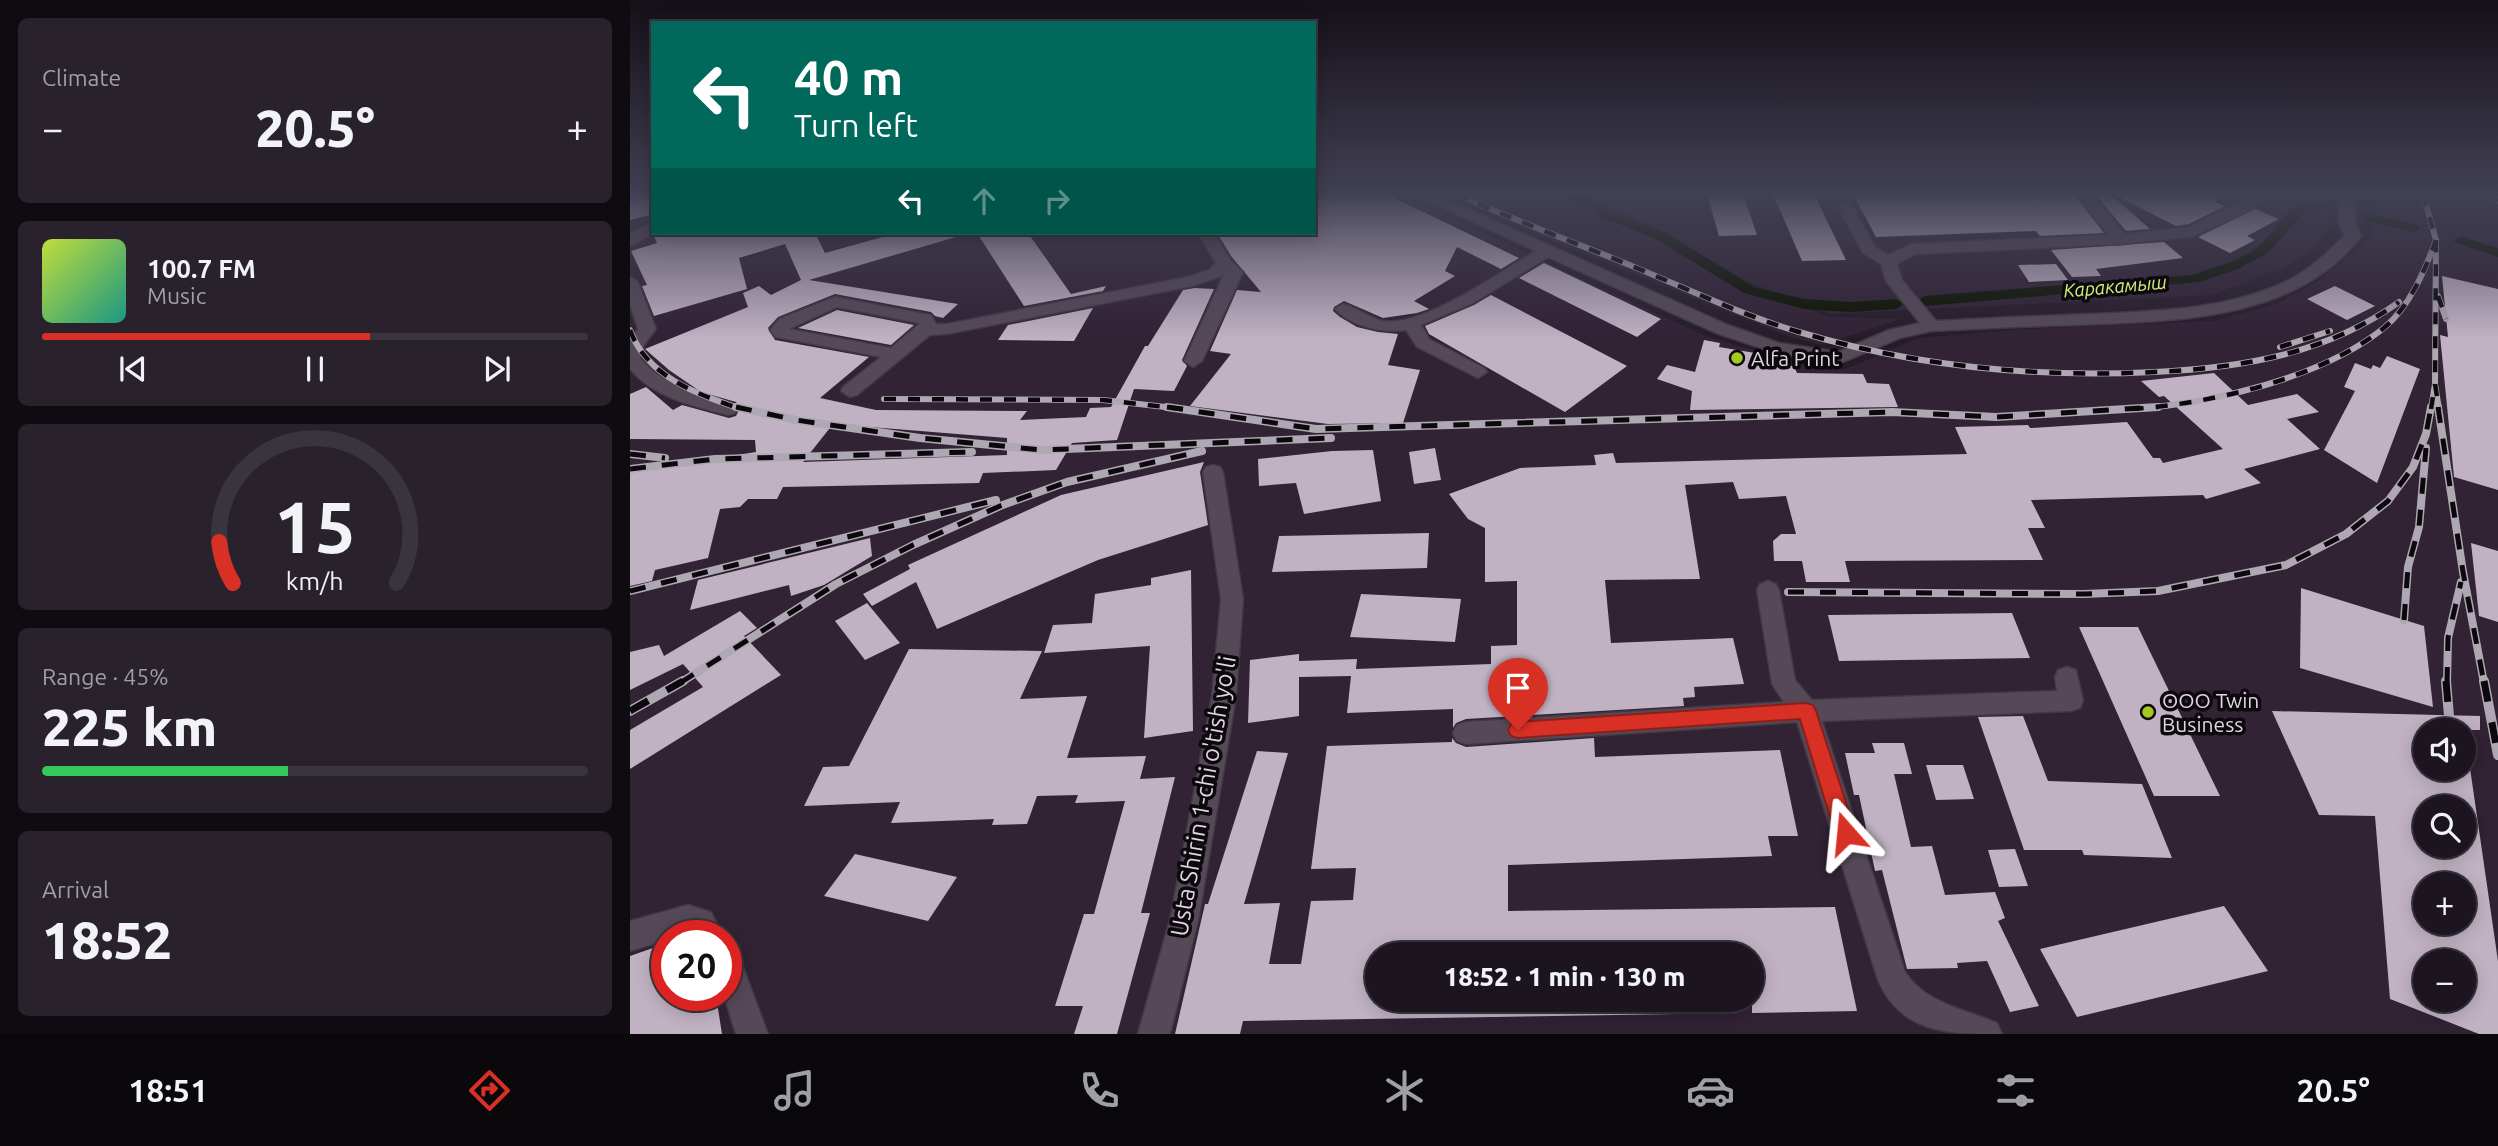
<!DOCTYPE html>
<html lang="en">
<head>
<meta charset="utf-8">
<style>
	body { margin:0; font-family:Ubuntu,sans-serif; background:#29222c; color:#f1f3f6; height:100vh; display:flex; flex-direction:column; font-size:26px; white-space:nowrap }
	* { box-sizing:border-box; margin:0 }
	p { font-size:23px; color:#a09fa4 }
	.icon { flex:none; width:38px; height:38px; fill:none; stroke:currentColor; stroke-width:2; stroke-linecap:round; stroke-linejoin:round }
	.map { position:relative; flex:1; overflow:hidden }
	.sheet { display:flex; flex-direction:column; gap:18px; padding:18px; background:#0f0c11; width:630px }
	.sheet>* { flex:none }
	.banner { position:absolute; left:21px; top:21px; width:665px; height:214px; border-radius:0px; box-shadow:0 4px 18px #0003,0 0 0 2px #3a343d; background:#00695c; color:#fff; overflow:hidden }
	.tools { position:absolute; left:1783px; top:718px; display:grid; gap:14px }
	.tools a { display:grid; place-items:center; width:63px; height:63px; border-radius:50%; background:#1c151f; box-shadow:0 4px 18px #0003,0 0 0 2px #3a343d; font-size:35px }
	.speed { position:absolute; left:21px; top:920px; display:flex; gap:14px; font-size:35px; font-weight:700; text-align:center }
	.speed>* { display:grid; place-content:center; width:91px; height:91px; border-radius:50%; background:#1c151f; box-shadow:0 4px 18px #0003,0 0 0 2px #3a343d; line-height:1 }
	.speed .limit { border:10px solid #d22; background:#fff; color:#111 }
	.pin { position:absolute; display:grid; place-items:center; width:60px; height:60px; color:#fff; margin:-72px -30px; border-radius:50% 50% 50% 0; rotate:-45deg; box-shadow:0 0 7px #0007 }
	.pin .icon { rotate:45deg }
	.me { position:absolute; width:77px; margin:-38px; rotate:342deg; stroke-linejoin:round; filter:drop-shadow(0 0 5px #0008) }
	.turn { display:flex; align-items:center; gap:24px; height:147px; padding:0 28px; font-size:32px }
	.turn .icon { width:91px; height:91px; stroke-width:2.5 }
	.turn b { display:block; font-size:49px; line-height:60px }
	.lanes { display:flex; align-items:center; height:66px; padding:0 28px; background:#0003; justify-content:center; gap:35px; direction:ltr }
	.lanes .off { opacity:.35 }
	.big { font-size:52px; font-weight:800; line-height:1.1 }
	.sheet .card { flex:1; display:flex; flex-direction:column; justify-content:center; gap:10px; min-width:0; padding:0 24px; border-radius:10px; background:#29222c }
	.sheet .dial { align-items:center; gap:0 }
	.dial svg { height:182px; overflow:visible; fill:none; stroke:#3a343d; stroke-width:7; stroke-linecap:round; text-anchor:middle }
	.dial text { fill:#f1f3f6; stroke:none }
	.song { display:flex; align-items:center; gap:21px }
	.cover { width:84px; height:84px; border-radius:10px; background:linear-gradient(135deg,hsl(70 70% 55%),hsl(170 70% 35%)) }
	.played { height:7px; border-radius:4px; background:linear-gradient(90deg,#d93025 60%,#3a343d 60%) }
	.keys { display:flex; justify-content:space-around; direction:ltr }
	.heat { display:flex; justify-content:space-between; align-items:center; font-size:38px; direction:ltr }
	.charge { height:10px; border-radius:5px; background:linear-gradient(90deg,#34c759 45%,#3a343d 0) }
	.trip { position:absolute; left:735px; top:942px; width:399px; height:70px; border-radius:35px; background:#1c151f; box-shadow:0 4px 18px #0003,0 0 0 2px #3a343d; font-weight:800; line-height:70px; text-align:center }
	.tabs { display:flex; height:112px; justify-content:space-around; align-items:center; background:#0b080c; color:#a09fa4 }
	.tabs .icon { width:49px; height:49px }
	.tabs .selected { color:#d93025 }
	.tabs b { font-size:32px; color:#f1f3f6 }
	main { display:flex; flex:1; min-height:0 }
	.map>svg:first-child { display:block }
	.built { fill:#312234; fill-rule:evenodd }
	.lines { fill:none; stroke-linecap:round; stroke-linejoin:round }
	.canal { fill:#0c1300; fill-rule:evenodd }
	.building { fill:#c0b2c3; fill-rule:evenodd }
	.minor-casing { stroke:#403842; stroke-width:3 }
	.minor { fill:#554958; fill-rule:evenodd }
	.rail-far2-casing { stroke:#afa7b1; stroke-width:6 }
	.rail-far1-casing { stroke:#afa7b1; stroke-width:8 }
	.rail-casing { stroke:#afa7b1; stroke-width:10 }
	.rail-far2 { stroke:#0d080e; stroke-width:4.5; stroke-dasharray:12; stroke-linecap:butt }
	.rail-far1 { stroke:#0d080e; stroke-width:5; stroke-dasharray:16; stroke-linecap:butt }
	.rail { stroke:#0d080e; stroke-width:7; stroke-dasharray:21; stroke-linecap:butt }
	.route { fill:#d93025; stroke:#8d1f18; stroke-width:2 }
	.poi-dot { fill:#a5c824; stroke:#0d080e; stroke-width:2.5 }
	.labels { text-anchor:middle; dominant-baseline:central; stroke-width:7; stroke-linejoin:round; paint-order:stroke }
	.far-water-label { font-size:19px; font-style:italic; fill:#cef074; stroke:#0d080e }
	.poi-label { font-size:21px; fill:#ddd6df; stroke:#0d080e; text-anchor:start }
	.near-street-label { font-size:24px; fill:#ddd6df; stroke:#0d080e }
</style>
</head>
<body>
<main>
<section class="sheet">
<div class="card"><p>Climate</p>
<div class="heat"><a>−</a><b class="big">20.5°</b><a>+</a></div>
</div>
<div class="card">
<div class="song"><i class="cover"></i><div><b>100.7 FM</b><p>Music</p></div></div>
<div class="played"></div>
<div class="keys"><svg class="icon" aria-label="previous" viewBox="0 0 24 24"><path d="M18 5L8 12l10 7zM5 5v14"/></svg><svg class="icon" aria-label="pause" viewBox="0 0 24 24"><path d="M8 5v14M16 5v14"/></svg><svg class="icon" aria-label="next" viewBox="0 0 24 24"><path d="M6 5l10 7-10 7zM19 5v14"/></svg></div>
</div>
<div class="card dial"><svg viewBox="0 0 100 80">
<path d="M14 69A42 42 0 1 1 86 69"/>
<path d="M14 69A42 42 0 0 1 8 51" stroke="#d93025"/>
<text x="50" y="56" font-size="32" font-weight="700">15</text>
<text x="50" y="72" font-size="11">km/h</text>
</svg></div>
<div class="card"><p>Range · 45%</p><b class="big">225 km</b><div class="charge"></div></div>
<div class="card"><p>Arrival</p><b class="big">18:52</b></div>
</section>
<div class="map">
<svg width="1868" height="1034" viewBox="0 0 1868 1034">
	<rect width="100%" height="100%" fill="#261c29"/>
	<g class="built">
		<path d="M0 194H23V233H684V194H769L1073 335 1172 365 1216 369 1288 338 1379 330 1584 321 1647 304 1687 282 1741 238 1754 194H1840L1868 215V1034H0ZM1796 730H1834V768H1796ZM1796 807H1834V845H1796ZM1796 884H1834V922H1796ZM37 936H96V996H37ZM747 954H1122V999H747ZM1796 961H1834V999H1796Z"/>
		<path d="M815 194H963L994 216 1120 287 1199 317 1271 319 1192 345 1158 336 889 228Z"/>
		<path d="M973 194H1692L1701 224 1681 251 1654 268 1583 295 1199 314 1119 282 993 211Z"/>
	</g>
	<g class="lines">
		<g class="canal">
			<path d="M936 194H952L981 211 1036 233 1124 287 1174 299 1220 302 1266 299 1274 304 1266 309 1220 312 1174 309 1114 293 1026 239 971 217Z"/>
			<path d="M1677 201 1692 202 1699 206 1692 210 1676 211 1638 253 1608 269 1569 282 1295 306 1287 301 1295 296 1562 275C1584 267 1611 261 1629 246 1645 232 1656 207 1677 201Z"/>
			<path d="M1741 214 1788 225 1790 228 1783 232 1736 221V215Z"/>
			<path d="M1831 236 1868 248V257L1826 243 1824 240Z"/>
		</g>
	</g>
	<g class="building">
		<path d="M0 194H23V214L0 220Z"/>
		<path d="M684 194H756L889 258 871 269 827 247 815 271 825 276 784 301 799 309 787 313 753 318 714 301 704 307 703 311 710 317 727 327 748 332 768 334 758 365 790 370 773 423 698 424 560 406 601 354 580 351 607 290 631 292 601 256 587 233H684Z"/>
		<path d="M1077 194H1113L1127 235 1089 236Z"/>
		<path d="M1143 194H1184L1216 260 1172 261Z"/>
		<path d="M1223 194H1444L1474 233 1410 236 1406 231 1246 237Z"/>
		<path d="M1465 194H1480L1520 229 1496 231Z"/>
		<path d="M1483 194H1585V202L1595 206 1559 224 1546 226Z"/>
		<path d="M1625 209 1649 219 1617 236 1625 240 1600 253 1568 237Z"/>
		<path d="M27 233H185L195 253 267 233H325L326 237 179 280 328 304 313 318 305 316 301 312 205 294 148 317 138 328 145 340 239 357 190 398 246 410 397 411 390 420 456 417 460 408 481 407 515 346H518L553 290 565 288 584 289 552 360 557 366 544 391 504 389 487 440 442 443 426 470 353 473 349 483 153 487 147 499H118L110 507 90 509 78 558 25 570 22 581 0 586V472L126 452 125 440 0 439V394L16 387 43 410 52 405 99 418 106 416 109 410 106 402 71 392 39 370 15 349 118 307 113 293 129 286 141 295 171 280 155 244 109 258 117 289 24 316 12 286 17 285 1 251 27 243 24 236ZM203 424 377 438V455L173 462Z"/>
		<path d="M347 233H398L441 294 476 286 473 291 394 306Z"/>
		<path d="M1534 242 1553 258 1466 269 1471 276 1442 277 1421 250Z"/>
		<path d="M914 263 1031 319 1007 337 889 278Z"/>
		<path d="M1426 264 1438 280 1399 282 1388 265Z"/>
		<path d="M1812 276 1868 289V490L1824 477 1810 335 1818 337Z"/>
		<path d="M1705 286 1745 306 1717 320 1677 299Z"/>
		<path d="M861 295 997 366 935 412 799 334 795 326 844 305Z"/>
		<path d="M463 308 444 341 368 340 378 325Z"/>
		<path d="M207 310 284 325 261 345 168 328Z"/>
		<path d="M1074 340 1090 343 1089 347 1131 354V359L1146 361V365L1164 366 1167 373 1233 374 1237 383 1259 384 1268 407 1060 410 1062 391 1027 379 1037 365 1065 372Z"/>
		<path d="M1757 356 1790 369 1747 483 1694 450 1725 391 1714 387 1725 363 1741 369 1743 365 1750 368Z"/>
		<path d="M1584 373 1618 405 1667 394 1689 412 1657 419 1690 449 1614 469 1631 483 1576 499 1573 495 1401 500 1415 528H1398L1413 560 1215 561 1220 582H1176L1172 561H1144L1143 541 1151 534H1166L1156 496 1109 499 1103 482 1055 485 1070 579 975 580 981 643 1103 638 1114 684 1064 687 1065 697 1053 698 1054 706 836 719 826 723 823 728V709L717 713 721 676 669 677V716L618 723 620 660 669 654V661L727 659 726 669 861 664V646L887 645V581L855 582V528L838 519 819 494 890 468 966 465 964 455 983 453 986 463 1337 454 1325 427 1398 425 1400 428 1497 422 1523 458H1530L1533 463 1593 449 1534 396 1529 397 1511 381Z"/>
		<path d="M805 448 811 480 784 484 779 452Z"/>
		<path d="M743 450 751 501 674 514 666 483 629 486 628 459 702 451Z"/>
		<path d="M574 462 570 472 578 525 468 560 307 629 286 582 242 606 233 594 280 569 278 565 431 495Z"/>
		<path d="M799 533 797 568 642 572 649 536Z"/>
		<path d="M240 538 242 556 194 585 161 596 159 585 60 610 68 580Z"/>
		<path d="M1841 543 1868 551V622L1849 616Z"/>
		<path d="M561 570 563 731 514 738 520 646 414 653 423 625 462 623 465 594 521 585V578Z"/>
		<path d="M1671 588 1794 626 1803 707 1670 668Z"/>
		<path d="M731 594 831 599 825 642 720 637Z"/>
		<path d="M237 603 270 643 235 660 205 621Z"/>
		<path d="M110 611 127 628 114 636 151 675 0 769V730L73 687 53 664 0 690V652L29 645 34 656Z"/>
		<path d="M1382 613 1400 658 1209 661 1198 615Z"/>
		<path d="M1449 627H1508L1590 796H1524Z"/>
		<path d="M279 649 412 651 390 699 457 696 437 758 516 756 510 779 545 777 511 913H520L487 1034H444L453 1006H425L454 914H464L495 801 445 803 448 795 407 796 397 824 362 825 364 819 261 823 270 802 174 806 193 767 219 766Z"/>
		<path d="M1642 711 1850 716V730H1796V768H1840L1868 961V1034H1849L1760 999 1745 816 1689 815ZM1796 807H1834V845H1796ZM1796 884H1834V922H1796ZM1796 961H1834V999H1796Z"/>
		<path d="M1393 716 1418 781 1512 784 1542 858 1454 855 1452 850H1394L1348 717Z"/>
		<path d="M822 738 826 743 836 747 964 738 965 757 1150 750 1168 836H1138L1142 856 878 865V911L1205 907 1227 1011 1122 1013V954H747V999H1108V1013L613 1021 610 1034H545L575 904H578L627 751 658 753 614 904 650 903 639 964H671L681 901 723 900 726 868 681 869 697 746 822 742Z"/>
		<path d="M1242 743H1274L1282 774H1264L1281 847 1302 846 1315 895 1365 892 1375 918 1368 921 1409 1006 1380 1012 1357 961 1327 963 1328 968 1277 969 1252 870 1245 871 1229 795H1224L1215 753H1245Z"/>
		<path d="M1296 765H1333L1344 799 1306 800Z"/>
		<path d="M1385 849 1398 886 1369 887 1358 850Z"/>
		<path d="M225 854 327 877 298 921 194 896Z"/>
		<path d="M1594 906 1638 971 1447 1017 1410 949Z"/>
		<path d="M37 943V996H86L92 1034H0V956Z"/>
	</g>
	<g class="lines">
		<defs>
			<g id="minor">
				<path d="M784 194H804L1098 325 1149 343 1208 352 1259 330 1290 323 1256 281 1251 264 1233 253 1208 206 1215 202 1222 206 1245 247 1258 255 1282 244 1479 235 1446 194H1461L1495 234 1560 227 1624 194H1642L1612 214 1563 236 1491 244 1285 254 1267 264 1272 280 1306 321C1357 318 1409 316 1461 314 1528 311 1600 310 1661 279 1682 268 1698 252 1715 235L1709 223 1710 194H1724L1725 223 1731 236C1666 322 1542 321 1445 325 1397 326 1349 329 1301 331L1270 338 1210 363 1146 353 1086 333 918 257 843 303 791 325 799 339 854 368 857 372 848 378 787 347 776 330C754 334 720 326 705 309L713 304C727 307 739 318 753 321 791 328 872 271 906 251Z"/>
				<path d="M23 222 24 233 0 246V234Z"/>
				<path d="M568 233H584L601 261 613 272 572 361 563 367 554 361 595 272 591 276 562 286 317 334 300 335 227 395 220 397 211 391 213 387 251 357 151 338 145 337 140 330 149 319 205 297 295 314 301 315 306 324H317L558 277 579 270 586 263ZM207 307 289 323V324L261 348 159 329Z"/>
				<path d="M0 277 8 282 26 329 14 345 10 358C34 387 70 395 105 405L107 409 105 413 98 415C64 406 24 398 0 369V339L8 329 0 305Z"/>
				<path d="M583 465 590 467 593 472 613 599 606 696 569 916 540 1034H508L541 916 582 696 591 599 573 472 576 467Z"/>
				<path d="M1138 581 1146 584 1149 590 1165 680 1182 700 1427 691 1425 677 1428 670 1437 667 1446 670 1453 701 1450 708 1441 711 1192 721 1275 972C1295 1003 1334 1009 1367 1023L1372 1034C1319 1034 1271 1034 1248 980L1167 722 836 744 827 741 823 733 827 725 836 722 1154 702 1142 684 1127 590 1130 584Z"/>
				<path d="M58 905 81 912 93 936H63L58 933 37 936V940L0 951V921Z"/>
				<path d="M96 943 106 948 138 1034H106L94 996H96Z"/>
			</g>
		</defs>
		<use href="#minor" class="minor-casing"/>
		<use href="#minor" class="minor"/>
		<defs>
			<g id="rail-far2">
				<path d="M826 194C884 220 943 242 1002 266 1058 289 1111 315 1169 332 1283 366 1405 378 1524 372 1612 368 1696 354 1769 302"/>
				<path d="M1793 194 1806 240 1805 384 1809 409"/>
				<path d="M1858 194 1868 201"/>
				<path d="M1808 296 1816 319"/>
				<path d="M0 330C17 377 67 394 111 409"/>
				<path d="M1650 347 1700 331"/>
				<path d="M254 399 473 400 553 409"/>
				<path d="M1502 409C1580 404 1693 378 1755 327 1780 306 1795 270 1806 240"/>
				<path d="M1801 409 1805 384"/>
			</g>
			<g id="rail-far1">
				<path d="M106 407 166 420 290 438 412 450 701 438"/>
				<path d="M537 407 686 429 1262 412 1366 417 1528 407"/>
				<path d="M1808 407 1833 572 1854 683"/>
				<path d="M0 454 35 458"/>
				<path d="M0 469 85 459 342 452"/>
				<path d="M0 591 366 500"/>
				<path d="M1158 592 1454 594 1528 591 1656 565 1716 534 1758 501 1783 467 1796 434 1801 407"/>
				<path d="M1774 620 1778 567 1789 527 1796 448"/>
				<path d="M50 683 206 584 283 545 370 506 437 482 572 451"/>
				<path d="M1817 683 1818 638 1831 582"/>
			</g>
			<g id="rail">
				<path d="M1816 681 1819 716"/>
				<path d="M1854 681 1868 755"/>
				<path d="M0 711 53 681"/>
			</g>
		</defs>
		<use href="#rail-far2" class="rail-far2-casing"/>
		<use href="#rail-far1" class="rail-far1-casing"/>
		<use href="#rail" class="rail-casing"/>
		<use href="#rail-far2" class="rail-far2"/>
		<use href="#rail-far1" class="rail-far1"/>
		<use href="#rail" class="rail"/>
	</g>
	<linearGradient id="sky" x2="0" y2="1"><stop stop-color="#150f17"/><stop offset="0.57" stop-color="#414054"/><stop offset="1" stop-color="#414054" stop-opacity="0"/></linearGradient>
	<rect width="1868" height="339" fill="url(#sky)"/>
	<path class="route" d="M1176 703 1183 705 1186 711 1226 833 1223 840 1216 843 1208 840 1205 833 1170 719 888 738 881 736 878 730 881 724 888 722Z"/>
	<g class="poi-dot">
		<circle cx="1107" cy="358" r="7"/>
		<circle cx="1518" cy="712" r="7"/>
	</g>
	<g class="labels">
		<g class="far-water-label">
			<text transform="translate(1485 286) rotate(-5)">Каракамыш</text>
		</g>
		<g class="poi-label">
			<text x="1121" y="358">Alfa Print</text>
			<text x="1532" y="700">ООО Twin<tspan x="1532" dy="24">Business</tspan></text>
		</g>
		<g class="near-street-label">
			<text transform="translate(573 796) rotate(-80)">Usta Shirin 1-chi o'tish yo'li</text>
		</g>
	</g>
</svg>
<div class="tools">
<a><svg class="icon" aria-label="sound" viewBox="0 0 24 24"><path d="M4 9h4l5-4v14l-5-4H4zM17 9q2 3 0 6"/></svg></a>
<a><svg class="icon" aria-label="search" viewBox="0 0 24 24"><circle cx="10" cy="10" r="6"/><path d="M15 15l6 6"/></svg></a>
<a>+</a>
<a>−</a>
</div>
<div class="speed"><div class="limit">20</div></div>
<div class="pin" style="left:888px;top:730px;background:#d93025"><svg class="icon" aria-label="arrive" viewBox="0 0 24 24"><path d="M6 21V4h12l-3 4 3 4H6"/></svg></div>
<svg class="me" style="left:1216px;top:833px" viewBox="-20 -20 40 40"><path d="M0-17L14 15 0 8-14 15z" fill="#d93025" stroke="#fff" stroke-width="4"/></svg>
<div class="trip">18:52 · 1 min · 130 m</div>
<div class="banner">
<div class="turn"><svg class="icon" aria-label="left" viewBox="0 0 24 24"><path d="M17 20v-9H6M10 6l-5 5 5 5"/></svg><div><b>40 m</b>Turn left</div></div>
<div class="lanes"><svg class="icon" aria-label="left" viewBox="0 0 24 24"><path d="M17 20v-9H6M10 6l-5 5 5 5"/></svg><svg class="icon off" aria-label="ahead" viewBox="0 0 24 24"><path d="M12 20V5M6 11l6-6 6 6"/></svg><svg class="icon off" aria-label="right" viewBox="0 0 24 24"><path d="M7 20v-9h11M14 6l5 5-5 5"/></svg></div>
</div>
</div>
</main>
<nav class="tabs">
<b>18:51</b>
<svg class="icon selected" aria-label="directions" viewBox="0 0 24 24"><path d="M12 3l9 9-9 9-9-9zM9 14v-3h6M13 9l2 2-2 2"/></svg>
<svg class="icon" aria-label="music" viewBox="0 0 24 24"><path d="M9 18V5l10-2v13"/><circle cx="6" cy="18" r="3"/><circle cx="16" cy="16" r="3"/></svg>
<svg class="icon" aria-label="phone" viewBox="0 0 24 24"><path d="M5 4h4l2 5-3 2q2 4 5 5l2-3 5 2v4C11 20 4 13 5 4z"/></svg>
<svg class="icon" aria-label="climate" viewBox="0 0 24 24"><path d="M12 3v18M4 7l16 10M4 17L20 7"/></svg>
<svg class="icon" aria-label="car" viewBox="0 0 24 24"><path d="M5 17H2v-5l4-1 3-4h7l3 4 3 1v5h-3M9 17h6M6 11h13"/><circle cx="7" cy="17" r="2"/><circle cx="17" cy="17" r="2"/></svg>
<svg class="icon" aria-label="filters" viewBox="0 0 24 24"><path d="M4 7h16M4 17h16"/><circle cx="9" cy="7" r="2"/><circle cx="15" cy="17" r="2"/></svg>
<b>20.5°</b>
</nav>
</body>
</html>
